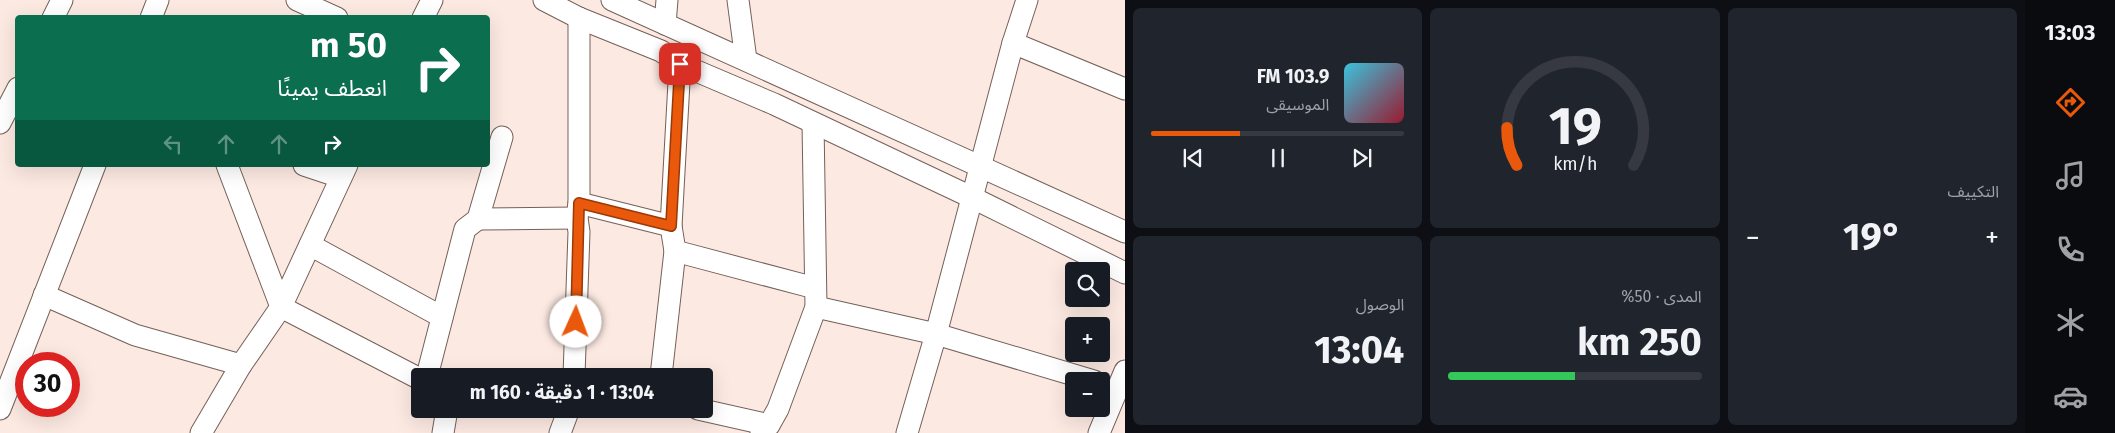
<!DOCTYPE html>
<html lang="ar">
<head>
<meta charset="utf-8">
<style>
	body { margin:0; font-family:"Fira Sans","Noto Sans Arabic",sans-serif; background:#20242c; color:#f1f3f6; direction:rtl; height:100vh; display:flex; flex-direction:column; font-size:19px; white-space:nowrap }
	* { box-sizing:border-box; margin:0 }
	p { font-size:16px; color:#9ea1a6 }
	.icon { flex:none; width:28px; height:28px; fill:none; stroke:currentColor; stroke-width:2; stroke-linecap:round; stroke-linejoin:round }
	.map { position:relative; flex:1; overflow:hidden; direction:ltr }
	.drawer { display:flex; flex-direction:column; gap:8px; padding:8px; background:#0d0f14; width:900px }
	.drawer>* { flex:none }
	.top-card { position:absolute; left:15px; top:15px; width:475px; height:152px; border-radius:5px; box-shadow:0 5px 20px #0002; direction:rtl; background:#0b6e4f; color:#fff; overflow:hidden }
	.tools { position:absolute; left:1065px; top:262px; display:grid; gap:10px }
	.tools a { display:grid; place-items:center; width:45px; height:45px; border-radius:5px; background:#171b24; box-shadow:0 5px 20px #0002; font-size:25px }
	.speed { position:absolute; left:15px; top:352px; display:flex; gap:10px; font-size:25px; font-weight:700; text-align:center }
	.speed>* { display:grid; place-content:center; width:65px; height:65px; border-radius:50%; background:#171b24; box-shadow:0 5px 20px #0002; line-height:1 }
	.speed .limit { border:8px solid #d22; background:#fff; color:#111 }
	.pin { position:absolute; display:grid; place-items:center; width:42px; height:42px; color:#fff; margin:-21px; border-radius:10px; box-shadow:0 2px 8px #0006 }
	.me { position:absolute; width:55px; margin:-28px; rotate:2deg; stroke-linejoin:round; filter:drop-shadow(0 0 4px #0008) }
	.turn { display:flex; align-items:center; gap:18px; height:105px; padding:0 20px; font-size:22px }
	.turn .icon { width:65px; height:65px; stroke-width:2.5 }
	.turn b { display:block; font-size:35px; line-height:42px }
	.lanes { display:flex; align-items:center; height:48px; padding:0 20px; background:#0003; justify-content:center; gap:25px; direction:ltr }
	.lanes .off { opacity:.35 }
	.big { font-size:38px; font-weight:700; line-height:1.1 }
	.drawer .widget { flex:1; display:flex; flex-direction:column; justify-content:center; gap:8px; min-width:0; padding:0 18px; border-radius:8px; background:#20242c }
	.drawer .dial { align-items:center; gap:0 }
	.dial svg { height:130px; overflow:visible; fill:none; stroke:#363941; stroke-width:7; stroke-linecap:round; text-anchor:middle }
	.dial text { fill:#f1f3f6; stroke:none }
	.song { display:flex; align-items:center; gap:15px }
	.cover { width:60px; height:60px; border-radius:8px; background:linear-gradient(135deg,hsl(190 70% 55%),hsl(350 70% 35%)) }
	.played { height:5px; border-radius:2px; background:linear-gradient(90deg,#ea580c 35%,#363941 35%) }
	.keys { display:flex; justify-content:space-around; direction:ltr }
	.heat { display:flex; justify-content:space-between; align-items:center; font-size:28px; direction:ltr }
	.charge { height:8px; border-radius:4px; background:linear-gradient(90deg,#34c759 50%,#363941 0) }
	.drawer .tiles { flex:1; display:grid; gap:8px; grid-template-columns:repeat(3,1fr) }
	.widget:first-child { grid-row:span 2 }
	.trip { position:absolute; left:411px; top:368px; width:302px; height:50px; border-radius:5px; background:#171b24; box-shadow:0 5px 20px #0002; font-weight:700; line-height:50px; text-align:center; direction:rtl }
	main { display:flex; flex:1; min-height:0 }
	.tab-bar { display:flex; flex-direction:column; width:90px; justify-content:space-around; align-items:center; background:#090b0e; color:#9ea1a6 }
	.tab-bar .icon { width:35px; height:35px }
	.tab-bar .on { color:#ea580c }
	.tab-bar b { font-size:22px; color:#f1f3f6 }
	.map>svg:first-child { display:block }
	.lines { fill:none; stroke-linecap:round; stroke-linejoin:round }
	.minor-casing { stroke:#746058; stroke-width:23 }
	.minor { stroke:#fff; stroke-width:21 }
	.route-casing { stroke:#983908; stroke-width:12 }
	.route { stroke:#ea580c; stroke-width:9 }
</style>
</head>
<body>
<main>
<nav class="tab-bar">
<b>13:03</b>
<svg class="icon on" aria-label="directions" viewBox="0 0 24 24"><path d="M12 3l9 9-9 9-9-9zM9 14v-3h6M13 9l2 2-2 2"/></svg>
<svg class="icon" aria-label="music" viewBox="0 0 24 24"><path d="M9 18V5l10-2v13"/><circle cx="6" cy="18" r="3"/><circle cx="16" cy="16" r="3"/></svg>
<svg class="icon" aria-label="phone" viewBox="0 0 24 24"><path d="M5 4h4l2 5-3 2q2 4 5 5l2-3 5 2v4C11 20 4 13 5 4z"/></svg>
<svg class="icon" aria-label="climate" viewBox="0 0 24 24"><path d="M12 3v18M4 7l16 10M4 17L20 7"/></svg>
<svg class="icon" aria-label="car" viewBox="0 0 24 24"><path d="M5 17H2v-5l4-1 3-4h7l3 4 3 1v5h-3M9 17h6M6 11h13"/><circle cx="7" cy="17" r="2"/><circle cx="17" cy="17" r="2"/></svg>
</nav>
<section class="drawer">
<div class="tiles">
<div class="widget"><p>التكييف</p>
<div class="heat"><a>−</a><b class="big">19°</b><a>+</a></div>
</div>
<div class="widget dial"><svg viewBox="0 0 100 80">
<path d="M14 69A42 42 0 1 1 86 69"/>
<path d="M14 69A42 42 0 0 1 8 46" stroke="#ea580c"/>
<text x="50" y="56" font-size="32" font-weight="700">19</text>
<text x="50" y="72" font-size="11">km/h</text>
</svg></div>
<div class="widget">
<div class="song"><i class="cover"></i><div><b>103.9 FM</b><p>الموسيقى</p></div></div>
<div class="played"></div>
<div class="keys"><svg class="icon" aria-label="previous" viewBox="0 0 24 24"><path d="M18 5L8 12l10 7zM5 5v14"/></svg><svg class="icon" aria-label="pause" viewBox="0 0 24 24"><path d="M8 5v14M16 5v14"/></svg><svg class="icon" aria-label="next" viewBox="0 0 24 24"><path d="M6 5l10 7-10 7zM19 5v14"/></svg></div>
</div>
<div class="widget"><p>المدى · 50%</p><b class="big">250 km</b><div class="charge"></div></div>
<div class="widget"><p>الوصول</p><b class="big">13:04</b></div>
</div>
</section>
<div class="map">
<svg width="1125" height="433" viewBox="0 0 1125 433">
	<rect width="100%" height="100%" fill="#fce9e2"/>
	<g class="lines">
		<defs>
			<g id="minor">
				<path d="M297 0 337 18"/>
				<path d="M544 0 579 18 661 51 680 64 774 104 971 197 1125 273"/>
				<path d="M612 0 1125 232"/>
				<path d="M738 0 746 60"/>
				<path d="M53 18 62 0"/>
				<path d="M151 18 158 0"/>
				<path d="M423 18 432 0"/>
				<path d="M665 24 667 0"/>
				<path d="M1013 43 1125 89"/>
				<path d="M0 123 18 88"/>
				<path d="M227 165 281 307 420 379"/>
				<path d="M304 165 340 177"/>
				<path d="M579 203 671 226"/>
				<path d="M478 219 577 218"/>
				<path d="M310 245 442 317"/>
				<path d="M675 251 815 288"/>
				<path d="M44 295 135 335 241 365"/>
				<path d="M816 307 936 334 1094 381"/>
				<path d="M427 376 465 229 478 219 502 137"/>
				<path d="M574 376 579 232 577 218 579 203V18"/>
				<path d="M661 376 675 251 671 226 680 64"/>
				<path d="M0 409 95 165"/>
				<path d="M698 409 769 425"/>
				<path d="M201 433 241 365 281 307 347 165"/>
				<path d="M443 433 447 409"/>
				<path d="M560 433 569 409"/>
				<path d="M761 433 769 425 778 409 816 307 813 123"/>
				<path d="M907 433 936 334 1013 43 1027 0"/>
				<path d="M1099 433 1125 371"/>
			</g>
		</defs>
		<use href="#minor" class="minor-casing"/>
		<use href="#minor" class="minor"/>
	</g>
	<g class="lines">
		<defs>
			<path id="route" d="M576 322 579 203 671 226 680 64"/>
		</defs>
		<use href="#route" class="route-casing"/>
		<use href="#route" class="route"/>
	</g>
</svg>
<div class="tools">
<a><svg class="icon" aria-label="search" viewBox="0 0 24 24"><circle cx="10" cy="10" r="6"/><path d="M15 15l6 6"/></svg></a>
<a>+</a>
<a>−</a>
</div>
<div class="speed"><div class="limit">30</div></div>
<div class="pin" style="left:680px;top:64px;background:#d93025"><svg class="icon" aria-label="arrive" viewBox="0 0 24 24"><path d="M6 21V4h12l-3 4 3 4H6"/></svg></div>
<svg class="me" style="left:576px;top:322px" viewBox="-20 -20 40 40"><circle r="19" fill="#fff"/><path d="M0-13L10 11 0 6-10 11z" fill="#ea580c"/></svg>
<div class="trip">13:04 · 1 دقيقة · 160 m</div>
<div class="top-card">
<div class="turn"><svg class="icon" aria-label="right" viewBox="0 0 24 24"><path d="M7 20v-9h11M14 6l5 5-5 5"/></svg><div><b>50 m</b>انعطف يمينًا</div></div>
<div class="lanes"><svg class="icon off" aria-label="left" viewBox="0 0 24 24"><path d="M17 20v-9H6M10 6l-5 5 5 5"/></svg><svg class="icon off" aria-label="ahead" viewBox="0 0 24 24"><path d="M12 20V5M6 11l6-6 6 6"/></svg><svg class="icon off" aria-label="ahead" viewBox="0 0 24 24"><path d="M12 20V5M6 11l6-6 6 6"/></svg><svg class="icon" aria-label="right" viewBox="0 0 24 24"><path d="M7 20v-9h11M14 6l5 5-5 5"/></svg></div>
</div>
</div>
</main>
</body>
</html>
